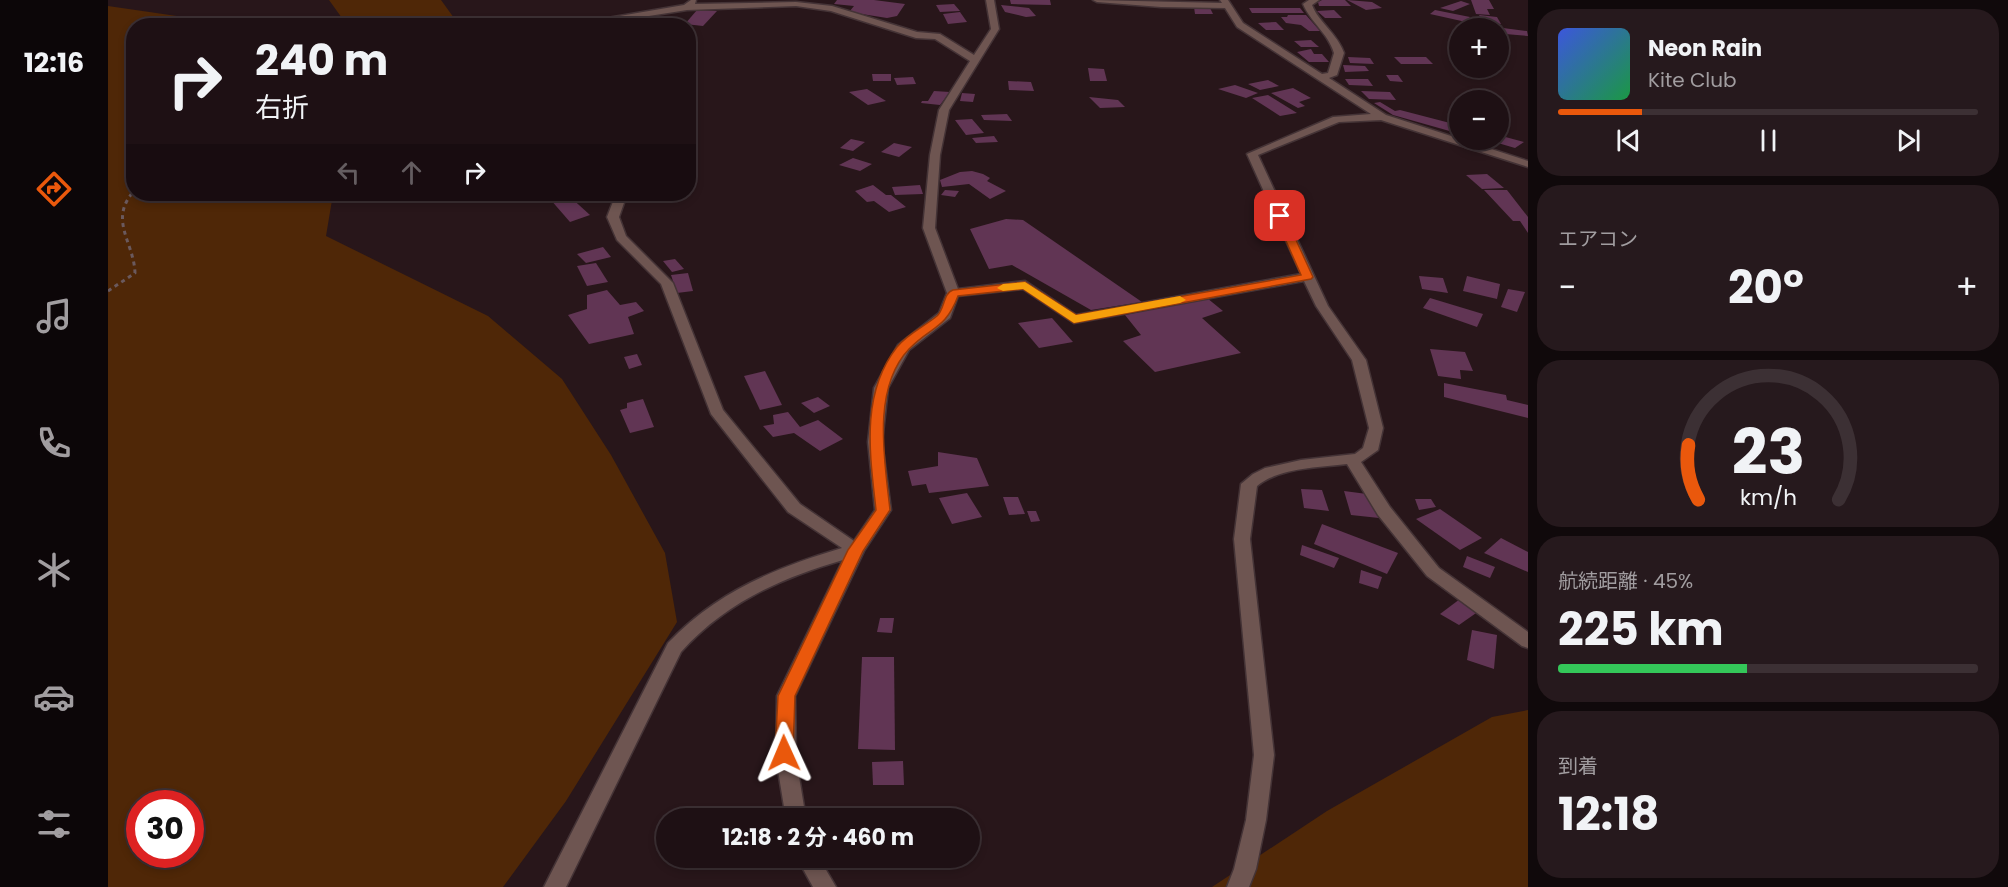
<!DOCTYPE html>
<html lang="ja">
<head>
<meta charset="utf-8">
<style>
	body { margin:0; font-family:Poppins,"Noto Sans JP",sans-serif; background:#26191d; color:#f1f3f6; height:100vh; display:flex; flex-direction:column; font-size:22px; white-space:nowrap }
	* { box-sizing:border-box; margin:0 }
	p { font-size:20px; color:#a19da0 }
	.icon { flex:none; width:33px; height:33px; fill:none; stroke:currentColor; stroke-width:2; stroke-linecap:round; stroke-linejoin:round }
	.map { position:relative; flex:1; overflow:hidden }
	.details { display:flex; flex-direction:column; gap:9px; padding:9px; background:#10090b; width:480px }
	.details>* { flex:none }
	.hud { position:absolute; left:18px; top:18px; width:570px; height:183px; border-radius:24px; box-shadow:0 3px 9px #0003,0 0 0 2px #3c3034; background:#1e1014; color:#f1f3f6; overflow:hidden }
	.buttons { position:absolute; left:1341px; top:18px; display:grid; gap:12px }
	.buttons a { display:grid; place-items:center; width:60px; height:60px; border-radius:50%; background:#1e1014; box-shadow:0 3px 9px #0003,0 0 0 2px #3c3034; font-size:30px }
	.speed { position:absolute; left:18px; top:790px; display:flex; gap:12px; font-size:30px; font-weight:700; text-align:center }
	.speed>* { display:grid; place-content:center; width:78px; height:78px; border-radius:50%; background:#1e1014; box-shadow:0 3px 9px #0003,0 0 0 2px #3c3034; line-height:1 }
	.speed .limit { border:9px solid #d22; background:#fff; color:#111 }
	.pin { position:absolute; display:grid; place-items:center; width:51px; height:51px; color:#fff; margin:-26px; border-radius:12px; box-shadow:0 3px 9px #0006 }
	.me { position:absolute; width:66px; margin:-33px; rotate:359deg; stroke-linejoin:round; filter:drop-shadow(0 0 4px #0008) }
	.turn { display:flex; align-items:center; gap:21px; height:126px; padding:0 30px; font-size:27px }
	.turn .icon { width:78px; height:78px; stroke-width:2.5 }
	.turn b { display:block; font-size:42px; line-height:51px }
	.lanes { display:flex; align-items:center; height:57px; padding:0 30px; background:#0003; justify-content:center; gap:30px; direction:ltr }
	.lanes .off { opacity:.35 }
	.big { font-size:45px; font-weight:700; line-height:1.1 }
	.details .tile { flex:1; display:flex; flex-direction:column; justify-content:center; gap:9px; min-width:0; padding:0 21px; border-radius:24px; background:#26191d }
	.details .dial { align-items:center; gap:0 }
	.dial svg { height:156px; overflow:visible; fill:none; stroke:#3c3034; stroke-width:7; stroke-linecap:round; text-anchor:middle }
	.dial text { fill:#f1f3f6; stroke:none }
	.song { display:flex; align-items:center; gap:18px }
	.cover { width:72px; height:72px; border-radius:9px; background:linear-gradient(135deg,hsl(230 70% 55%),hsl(140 70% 35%)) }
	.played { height:6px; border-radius:3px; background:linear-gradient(90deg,#ea580c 20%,#3c3034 20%) }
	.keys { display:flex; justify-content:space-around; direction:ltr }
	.heat { display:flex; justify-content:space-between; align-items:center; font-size:33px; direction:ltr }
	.charge { height:9px; border-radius:4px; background:linear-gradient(90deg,#34c759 45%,#3c3034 0) }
	.trip { position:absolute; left:548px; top:808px; width:324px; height:60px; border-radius:30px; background:#1e1014; box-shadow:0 3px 9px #0003,0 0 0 2px #3c3034; font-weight:700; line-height:60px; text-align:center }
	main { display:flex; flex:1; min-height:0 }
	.menu { display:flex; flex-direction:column; width:108px; justify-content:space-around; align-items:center; background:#0c0608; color:#a19da0 }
	.menu .icon { width:42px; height:42px }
	.menu .on { color:#ea580c }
	.menu b { font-size:27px; color:#f1f3f6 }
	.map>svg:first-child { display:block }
	.green { fill:#4f2707; fill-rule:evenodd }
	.building { fill:#613554 }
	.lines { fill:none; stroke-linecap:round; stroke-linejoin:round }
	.minor-casing { stroke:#443336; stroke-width:3 }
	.path { stroke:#6a595d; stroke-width:3; stroke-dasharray:4 4; stroke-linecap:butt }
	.minor { fill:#6e5551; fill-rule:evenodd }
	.route { fill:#ea580c; stroke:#983908; stroke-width:1.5 }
	.slow { fill:#f59e0b }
</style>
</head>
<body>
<main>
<nav class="menu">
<b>12:16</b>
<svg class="icon on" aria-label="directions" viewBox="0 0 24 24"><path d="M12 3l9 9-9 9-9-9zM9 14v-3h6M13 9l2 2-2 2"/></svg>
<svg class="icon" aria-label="music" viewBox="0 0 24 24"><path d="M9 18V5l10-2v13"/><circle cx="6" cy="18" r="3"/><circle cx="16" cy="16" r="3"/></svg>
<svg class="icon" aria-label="phone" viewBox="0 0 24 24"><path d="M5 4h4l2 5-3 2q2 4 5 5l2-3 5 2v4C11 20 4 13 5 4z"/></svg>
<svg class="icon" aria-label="climate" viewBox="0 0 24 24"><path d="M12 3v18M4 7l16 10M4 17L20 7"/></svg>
<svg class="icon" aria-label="car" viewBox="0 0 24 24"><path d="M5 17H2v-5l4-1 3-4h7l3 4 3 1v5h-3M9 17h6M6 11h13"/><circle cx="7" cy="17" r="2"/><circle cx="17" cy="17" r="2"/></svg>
<svg class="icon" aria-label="filters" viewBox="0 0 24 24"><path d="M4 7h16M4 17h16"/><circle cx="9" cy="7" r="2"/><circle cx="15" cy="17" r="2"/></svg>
</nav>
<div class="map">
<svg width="1420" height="887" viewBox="0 0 1420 887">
	<rect width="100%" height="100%" fill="#28161a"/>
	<g class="green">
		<path d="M221 0H333L351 25H239Z"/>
		<path d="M0 6 110 22 117 25 26 26V194H225L218 236 380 316 454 379 503 455 557 553 569 622 458 801 395 887H0ZM32 804H82V855H32Z"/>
		<path d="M1420 710V887H1104L1219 811 1384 717Z"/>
	</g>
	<g class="building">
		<path d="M729 0H766L797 4 789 16 779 18 741 12 746 6 726 4Z"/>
		<path d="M902 0H942L943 5 903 4Z"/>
		<path d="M1214 0H1237L1243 6H1211L1210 2Z"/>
		<path d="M1239 0 1264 2 1274 8 1258 10Z"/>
		<path d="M1363 0H1381L1386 9H1379L1382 15 1368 14Z"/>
		<path d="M1353 1 1362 4 1345 11 1332 8Z"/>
		<path d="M846 4 852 11 832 12 828 5Z"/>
		<path d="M893 5 921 8 928 16 918 17 897 12Z"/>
		<path d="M1086 7 1102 8 1105 14H1087Z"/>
		<path d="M1141 8H1192L1196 13H1144Z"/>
		<path d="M589 10 609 11 595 26 577 24Z"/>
		<path d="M1226 10 1234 18H1217L1209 11Z"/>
		<path d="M1327 10 1362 17 1358 22 1322 14Z"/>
		<path d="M852 12 859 22 840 24 835 14Z"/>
		<path d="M1180 15H1198L1212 31H1201L1193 25 1178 23 1173 17H1179Z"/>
		<path d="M1371 15 1389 17 1393 24 1376 23Z"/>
		<path d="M549 17 556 25 533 26 529 20Z"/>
		<path d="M352 20 349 26H331L333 21Z"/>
		<path d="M1168 22 1176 30H1158L1150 23Z"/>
		<path d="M1395 28 1419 31 1420 36 1397 34Z"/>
		<path d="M1203 40 1211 47H1193L1186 41Z"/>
		<path d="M1203 49 1206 54H1214L1221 62H1201L1189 52Z"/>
		<path d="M1240 57 1262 58 1266 64 1242 63Z"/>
		<path d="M1286 57H1318L1325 64H1293Z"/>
		<path d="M1235 65 1257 66 1261 71 1237 72Z"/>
		<path d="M980 68 996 69 999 81H982Z"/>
		<path d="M764 74H783V81H765Z"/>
		<path d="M1278 75H1290L1295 82 1282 81Z"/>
		<path d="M805 77 808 84 789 85 786 78Z"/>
		<path d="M1237 79H1260L1265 86 1241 85Z"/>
		<path d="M1160 80 1171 86 1152 90 1140 84Z"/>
		<path d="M900 81 923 82 926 91 901 90Z"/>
		<path d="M1127 85 1150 93 1138 98 1110 89Z"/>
		<path d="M1185 88 1203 98 1191 102 1197 106 1190 108 1163 93Z"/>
		<path d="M759 89 778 101 760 105 741 92Z"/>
		<path d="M826 91 842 92 832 105 813 103 814 101H820Z"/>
		<path d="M1253 91 1282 92 1288 100 1261 99Z"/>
		<path d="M854 93 867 94 865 102 852 101Z"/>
		<path d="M1160 95 1189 113 1172 116 1144 98Z"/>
		<path d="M981 97 1010 100 1017 107 992 108Z"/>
		<path d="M1272 102 1287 111 1292 110 1342 123H1352V127L1345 132 1285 115 1266 103Z"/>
		<path d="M899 114 904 121 876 120 873 115Z"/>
		<path d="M864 119 876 133 858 135 847 120Z"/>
		<path d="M1390 135 1416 142 1407 148 1383 141 1390 140Z"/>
		<path d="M886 136 890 142 868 143 864 138Z"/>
		<path d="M743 139 757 142 745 151 732 148Z"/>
		<path d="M786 143 804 147 791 157 773 152Z"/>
		<path d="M745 158 764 164 752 171 731 165Z"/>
		<path d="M864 171 875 174 882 178 879 181 898 191 882 199 861 184 834 187 832 180 852 172Z"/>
		<path d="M1379 174 1396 188 1374 189 1358 175Z"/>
		<path d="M765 185 778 195H783L798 207 781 212 766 201 759 202 747 191Z"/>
		<path d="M812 185 815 194 787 195 784 187Z"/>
		<path d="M837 190 851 191 847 197 833 195Z"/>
		<path d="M1376 190H1399L1420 217V233L1412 221H1405Z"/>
		<path d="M460 195 482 215 462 222 442 199Z"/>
		<path d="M898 219 915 220 1034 302 983 310 904 265 881 269 862 229Z"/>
		<path d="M495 247 503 257 478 263 469 254Z"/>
		<path d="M567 259 576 269 564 272 555 261Z"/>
		<path d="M488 263 500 282 479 286 469 266Z"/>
		<path d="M580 273 585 291 569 293 563 275Z"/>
		<path d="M1311 276 1335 278 1340 293 1314 289Z"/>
		<path d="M1359 276 1392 284 1389 299 1355 291Z"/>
		<path d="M1400 289 1417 292 1409 312 1393 307Z"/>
		<path d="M499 290 512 305 528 302 536 311 520 317 526 334 481 344 460 315 479 309V295Z"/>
		<path d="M1099 298 1115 311 1094 318 1133 353 1047 372 1015 341 1033 335 1017 315Z"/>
		<path d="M1322 298 1375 314 1369 327 1315 308Z"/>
		<path d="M944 318 965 342 931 348 910 323Z"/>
		<path d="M1322 349 1357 352 1365 371 1352 370 1353 379 1330 376Z"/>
		<path d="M529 354 534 365 521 369 516 357Z"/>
		<path d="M657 371 674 405 652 410 636 376Z"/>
		<path d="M1336 383 1398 395 1399 400 1420 405V418L1336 397Z"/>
		<path d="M710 397 722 406 706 413 693 403Z"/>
		<path d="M535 399 546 427 522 433 512 410 519 408V403Z"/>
		<path d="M680 412 692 427 710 420 735 439 712 451 686 433 665 437 655 426 666 424 665 415Z"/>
		<path d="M830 452 869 458 881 486 821 493 818 484 804 486 800 471 830 466Z"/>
		<path d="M1193 489 1214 490 1221 511 1196 508Z"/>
		<path d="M1236 491 1259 494 1271 518 1243 515Z"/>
		<path d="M859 493 874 517 844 524 831 498Z"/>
		<path d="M895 497H910L917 514 901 515Z"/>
		<path d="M1307 499H1323L1328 507 1311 510Z"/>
		<path d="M1332 509 1374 538 1352 550 1308 519Z"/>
		<path d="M919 511H928L932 521 923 522Z"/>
		<path d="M1214 524 1290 553 1279 574 1206 544Z"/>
		<path d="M1393 538 1420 552V572L1376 553Z"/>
		<path d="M1194 545 1231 558 1226 568 1192 555Z"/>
		<path d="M1359 556 1387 567 1382 578 1355 567Z"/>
		<path d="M1253 570 1274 577 1270 589 1251 583Z"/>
		<path d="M1352 599 1371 611 1351 625 1332 614Z"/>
		<path d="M772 618H786L784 633 769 632Z"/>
		<path d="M1364 630 1389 635 1386 669 1359 660Z"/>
		<path d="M754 657H786L787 750 750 749Z"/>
		<path d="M795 761 796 785H765L764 762Z"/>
	</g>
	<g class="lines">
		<defs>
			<g id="minor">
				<path d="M583 0H588L587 4 688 2 724 6 809 32 832 34 866 55 883 29 878 0H886L891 29 841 110 832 155 827 228 850 289 917 281 968 315 1193 274 1139 154 1225 117 1263 114 1129 27 1117 8 1053 7 989 2 985 0 1114 3 1112 0H1120L1135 23 1214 74 1220 73 1226 53C1220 33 1203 23 1195 4L1201 0H1211L1204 5C1211 23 1229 33 1236 53L1229 75 1221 78 1278 115 1420 161V167L1273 120 1231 122 1150 155 1220 306 1258 360 1275 428 1270 450 1253 462 1282 507 1331 568 1420 632V648L1414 646 1319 576 1270 515 1239 464C1209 468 1173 467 1149 486L1142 539 1166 755 1158 820 1148 869 1141 887H1119L1126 869 1138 820 1146 755 1126 539 1133 484 1145 474 1157 468 1193 460 1247 454 1255 448 1261 428 1244 360 1208 306 1196 281 966 323 915 289 850 296 842 318 801 350 780 388 774 442 783 510 756 551 687 696 688 758 698 819H678L668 758 669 696 735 560C673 578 617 603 573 652L458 887H436L560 643C608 592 667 568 734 548L680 512 603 414 553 284 509 240 499 217 506 199 512 194H524L517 200 511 217 518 236 565 283 615 410 692 504 746 541 767 510 760 442 766 388 790 345 831 313 839 293 815 228 822 155 831 110 862 61 827 39 808 38 723 11 688 6 579 10 477 26H453L576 5Z"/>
				<path d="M689 858H711L728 887H705Z"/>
			</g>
		</defs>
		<use href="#minor" class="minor-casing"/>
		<g class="path">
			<path d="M82 194 134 200 222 194"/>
			<path d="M0 291 27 273C26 242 0 220 26 191"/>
		</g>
		<use href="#minor" class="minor"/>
	</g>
	<path class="route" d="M1168 213 1177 216 1205 277 1203 279 966 323 915 289 850 296C837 330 823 326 801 349 763 389 777 462 782 510L755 551 687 696 685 753 683 758 676 760 670 758 667 753 670 696 740 550 768 510C762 455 752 394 789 347 799 334 817 326 829 316 837 309 835 293 845 290L917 282 968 315 1193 275 1167 216Z"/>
	<path class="slow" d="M917 282 968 315 1072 296 1078 300 1072 303 966 323 915 289 895 291 889 288 895 284Z"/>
</svg>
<div class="buttons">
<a>+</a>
<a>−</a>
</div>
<div class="speed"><div class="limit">30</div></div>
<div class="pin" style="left:1172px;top:216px;background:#d93025"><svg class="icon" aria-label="arrive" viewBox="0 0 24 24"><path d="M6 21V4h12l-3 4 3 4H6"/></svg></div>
<svg class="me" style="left:676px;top:753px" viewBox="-20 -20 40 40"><path d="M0-17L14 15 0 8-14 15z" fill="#ea580c" stroke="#fff" stroke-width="4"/></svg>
<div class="trip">12:18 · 2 分 · 460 m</div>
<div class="hud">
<div class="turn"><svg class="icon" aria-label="right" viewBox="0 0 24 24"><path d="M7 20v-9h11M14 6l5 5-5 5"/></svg><div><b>240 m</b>右折</div></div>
<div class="lanes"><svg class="icon off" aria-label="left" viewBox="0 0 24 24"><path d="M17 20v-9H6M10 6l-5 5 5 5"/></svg><svg class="icon off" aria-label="ahead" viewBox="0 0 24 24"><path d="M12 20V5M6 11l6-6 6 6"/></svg><svg class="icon" aria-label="right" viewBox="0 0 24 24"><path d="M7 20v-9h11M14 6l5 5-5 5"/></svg></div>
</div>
</div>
<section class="details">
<div class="tile">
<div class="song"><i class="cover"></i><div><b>Neon Rain</b><p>Kite Club</p></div></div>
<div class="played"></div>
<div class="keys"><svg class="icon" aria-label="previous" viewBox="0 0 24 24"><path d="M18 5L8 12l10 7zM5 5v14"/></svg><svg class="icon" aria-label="pause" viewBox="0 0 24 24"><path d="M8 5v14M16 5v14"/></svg><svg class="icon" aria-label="next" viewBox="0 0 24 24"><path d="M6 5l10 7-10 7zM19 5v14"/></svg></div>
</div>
<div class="tile"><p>エアコン</p>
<div class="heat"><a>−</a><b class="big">20°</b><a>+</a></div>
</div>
<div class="tile dial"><svg viewBox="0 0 100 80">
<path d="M14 69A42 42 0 1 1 86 69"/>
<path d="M14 69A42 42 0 0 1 9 41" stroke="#ea580c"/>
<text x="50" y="56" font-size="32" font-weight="700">23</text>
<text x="50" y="72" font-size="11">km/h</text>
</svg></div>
<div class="tile"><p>航続距離 · 45%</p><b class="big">225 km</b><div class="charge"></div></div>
<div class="tile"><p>到着</p><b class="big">12:18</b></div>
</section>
</main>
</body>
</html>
